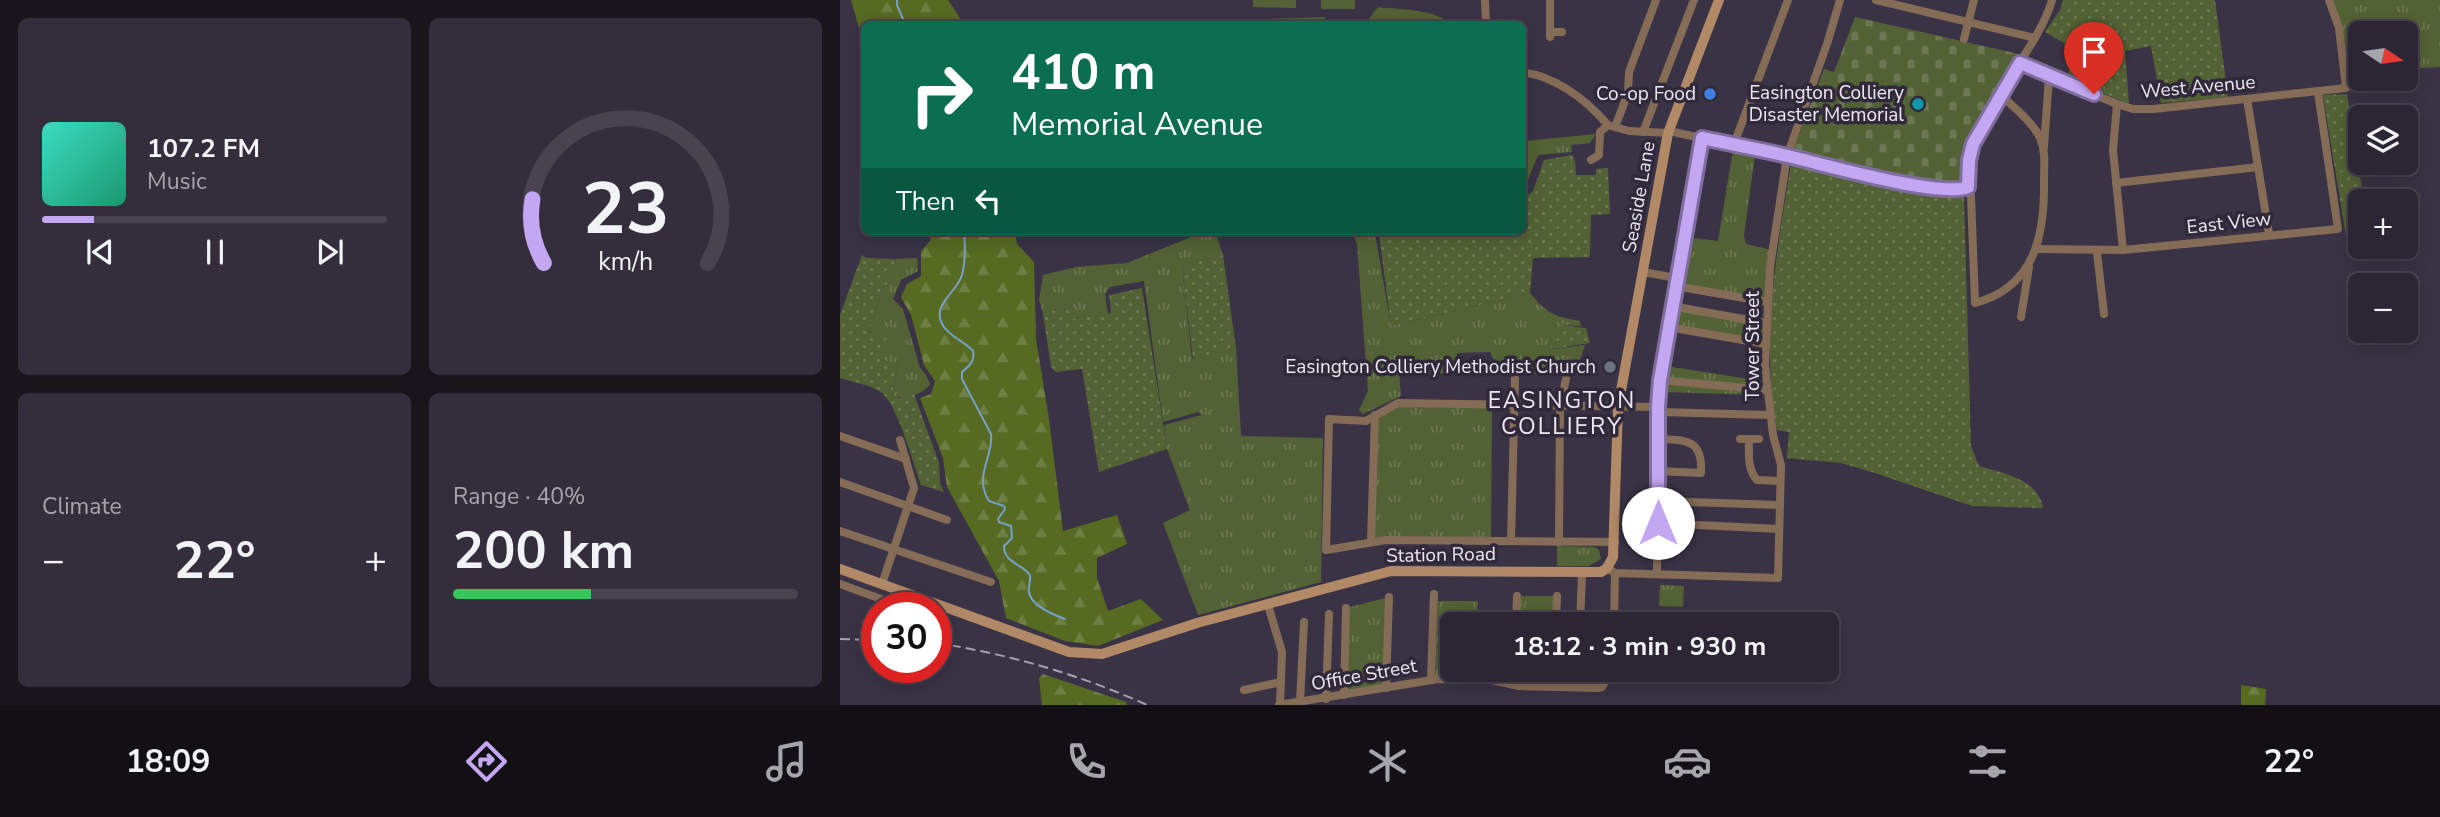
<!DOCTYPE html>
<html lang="en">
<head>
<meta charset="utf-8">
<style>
	body { margin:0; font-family:"Nunito Sans",sans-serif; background:#342e3c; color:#f1f3f6; height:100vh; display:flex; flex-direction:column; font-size:26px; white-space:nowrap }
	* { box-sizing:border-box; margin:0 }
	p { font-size:23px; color:#a6a5ac }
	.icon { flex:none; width:38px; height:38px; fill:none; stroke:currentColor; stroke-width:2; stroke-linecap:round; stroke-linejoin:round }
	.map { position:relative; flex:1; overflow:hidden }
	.details { display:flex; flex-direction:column; gap:18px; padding:18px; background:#18151d; width:840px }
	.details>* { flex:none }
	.hud { position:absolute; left:21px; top:21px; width:665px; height:214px; border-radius:10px; box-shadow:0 4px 18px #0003,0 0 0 2px #48434f; background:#0b6e4f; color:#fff; overflow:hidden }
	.needle { width:46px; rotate:103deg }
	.controls { position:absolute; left:1508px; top:21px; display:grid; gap:14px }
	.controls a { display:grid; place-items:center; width:70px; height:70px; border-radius:10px; background:#2c2634; box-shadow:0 4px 18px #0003,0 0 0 2px #48434f; font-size:35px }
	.speed { position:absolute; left:21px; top:592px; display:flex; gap:14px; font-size:35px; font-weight:700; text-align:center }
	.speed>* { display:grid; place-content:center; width:91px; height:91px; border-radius:50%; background:#2c2634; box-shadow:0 4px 18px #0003,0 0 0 2px #48434f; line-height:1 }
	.speed .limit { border:10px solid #d22; background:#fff; color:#111 }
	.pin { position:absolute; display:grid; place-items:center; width:60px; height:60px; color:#fff; margin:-72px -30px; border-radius:50% 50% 50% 0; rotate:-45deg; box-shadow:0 0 7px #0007 }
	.pin .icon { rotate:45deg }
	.me { position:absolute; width:77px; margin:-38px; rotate:0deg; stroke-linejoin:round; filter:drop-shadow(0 0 5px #0008) }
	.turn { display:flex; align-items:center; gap:24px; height:147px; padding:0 35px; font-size:32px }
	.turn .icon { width:91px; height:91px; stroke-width:2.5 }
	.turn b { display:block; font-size:49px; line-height:60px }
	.then { display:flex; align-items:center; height:66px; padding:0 35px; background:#0003; gap:14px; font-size:26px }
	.big { font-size:52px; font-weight:700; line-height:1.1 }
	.details .widget { flex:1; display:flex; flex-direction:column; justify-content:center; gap:10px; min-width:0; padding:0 24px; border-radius:10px; background:#342e3c }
	.details .dial { align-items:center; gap:0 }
	.dial svg { height:182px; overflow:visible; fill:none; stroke:#48434f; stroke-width:7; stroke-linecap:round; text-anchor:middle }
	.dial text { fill:#f1f3f6; stroke:none }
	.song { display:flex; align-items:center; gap:21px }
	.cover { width:84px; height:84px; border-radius:10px; background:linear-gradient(135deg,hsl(170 70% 55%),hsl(160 70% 35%)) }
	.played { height:7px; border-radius:4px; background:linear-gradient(90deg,#c3a7f2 15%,#48434f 15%) }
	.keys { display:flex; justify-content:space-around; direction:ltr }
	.heat { display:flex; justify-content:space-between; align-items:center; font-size:38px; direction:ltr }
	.charge { height:10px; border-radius:5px; background:linear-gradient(90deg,#34c759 40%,#48434f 0) }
	.details .tiles { flex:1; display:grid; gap:18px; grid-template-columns:repeat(2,1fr) }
	.trip { position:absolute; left:600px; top:612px; width:399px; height:70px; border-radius:10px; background:#2c2634; box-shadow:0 4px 18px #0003,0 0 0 2px #48434f; font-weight:700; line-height:70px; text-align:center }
	.dock { display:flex; height:112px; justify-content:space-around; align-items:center; background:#120f15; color:#a6a5ac }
	.dock .icon { width:49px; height:49px }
	.dock .on { color:#c3a7f2 }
	.dock b { font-size:32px; color:#f1f3f6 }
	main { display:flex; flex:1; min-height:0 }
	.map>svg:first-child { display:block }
	.grass { fill:url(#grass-tufts) }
	.forest { fill:url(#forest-firs) }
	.cemetery { fill:url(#cemetery-stones) }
	.garden { fill:url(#garden-dots) }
	.pitch { fill:#536235 }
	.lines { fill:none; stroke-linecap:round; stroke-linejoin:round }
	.stream { stroke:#77a0c7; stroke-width:2 }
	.minor { stroke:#856c57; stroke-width:8 }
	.secondary { stroke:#b18966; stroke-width:10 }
	.rail { stroke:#a7a1af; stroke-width:2; stroke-dasharray:10 5; stroke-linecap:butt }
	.route-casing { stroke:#7f6d9d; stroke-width:18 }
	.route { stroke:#c3a7f2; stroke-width:12 }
	.shop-dot { fill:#3f7fe0; stroke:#30293a; stroke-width:2.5 }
	.culture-dot { fill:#0f9aa8; stroke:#30293a; stroke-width:2.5 }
	.worship-dot { fill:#6b7280; stroke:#30293a; stroke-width:2.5 }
	.labels { text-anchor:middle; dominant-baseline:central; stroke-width:7; stroke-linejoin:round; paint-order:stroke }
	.street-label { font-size:19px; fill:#ece7f3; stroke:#30293a }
	.poi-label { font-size:19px; fill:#ece7f3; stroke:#30293a; text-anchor:end }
	.quarter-label { font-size:23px; letter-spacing:2px; fill:#ece7f3; stroke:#30293a }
</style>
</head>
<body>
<main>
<section class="details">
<div class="tiles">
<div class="widget">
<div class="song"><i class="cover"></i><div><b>107.2 FM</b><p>Music</p></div></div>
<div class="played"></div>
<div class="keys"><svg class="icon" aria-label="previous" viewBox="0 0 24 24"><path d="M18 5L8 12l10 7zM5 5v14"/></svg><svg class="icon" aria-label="pause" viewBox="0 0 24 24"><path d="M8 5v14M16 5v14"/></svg><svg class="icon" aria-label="next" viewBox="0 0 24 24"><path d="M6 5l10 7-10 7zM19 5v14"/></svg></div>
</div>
<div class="widget dial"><svg viewBox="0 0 100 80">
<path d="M14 69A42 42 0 1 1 86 69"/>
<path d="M14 69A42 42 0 0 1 9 41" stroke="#c3a7f2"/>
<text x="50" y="56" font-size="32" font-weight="700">23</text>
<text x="50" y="72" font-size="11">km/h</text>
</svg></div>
<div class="widget"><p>Climate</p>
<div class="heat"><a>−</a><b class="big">22°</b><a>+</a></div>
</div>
<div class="widget"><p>Range · 40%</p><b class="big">200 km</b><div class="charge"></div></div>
</div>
</section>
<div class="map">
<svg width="1600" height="705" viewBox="0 0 1600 705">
	<defs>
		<pattern id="grass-tufts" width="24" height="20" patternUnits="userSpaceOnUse" patternTransform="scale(1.75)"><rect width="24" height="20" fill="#536235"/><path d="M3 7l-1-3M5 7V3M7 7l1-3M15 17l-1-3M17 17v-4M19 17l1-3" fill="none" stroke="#6c7853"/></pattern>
		<pattern id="forest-firs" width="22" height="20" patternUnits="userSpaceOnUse" patternTransform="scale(1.75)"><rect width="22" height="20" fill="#566a22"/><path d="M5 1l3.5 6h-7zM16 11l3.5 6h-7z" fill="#6e7f43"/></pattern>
		<pattern id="cemetery-stones" width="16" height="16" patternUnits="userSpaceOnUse" patternTransform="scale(1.75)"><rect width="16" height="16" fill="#536235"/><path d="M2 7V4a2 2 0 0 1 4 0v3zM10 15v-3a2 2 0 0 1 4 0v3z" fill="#6c7853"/></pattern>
		<pattern id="garden-dots" width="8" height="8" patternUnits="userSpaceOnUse" patternTransform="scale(1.75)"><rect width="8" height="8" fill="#536235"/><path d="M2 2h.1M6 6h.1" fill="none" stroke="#6c7853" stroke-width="1.8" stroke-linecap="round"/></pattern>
	</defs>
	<rect width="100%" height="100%" fill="#3a3345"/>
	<g class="grass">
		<path d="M1493 0H1600V67L1566 69V33H1521V79H1524L1513 81 1507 58 1502 27Z"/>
		<path d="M756 134 750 143 731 145 732 152 698 155 683 192V141Z"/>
		<path d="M893 150 915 155 904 236 906 244 932 250 927 302 835 286 844 237 878 241Z"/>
		<path d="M366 231H375L383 255 342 265 352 359 396 348 401 436 483 438 481 582 358 615 323 523 350 510 327 449 324 425 362 415 358 412 323 422 304 281 270 287 265 294 268 314 233 319 232 307 203 313 199 300 203 275 236 267 287 263Z"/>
		<path d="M512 231H539L535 233 551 326 690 293C707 314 714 316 740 321L741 326 721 325 712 349 745 345 735 374H660L650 352 617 353 615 374 559 371 561 396 523 414 519 410 528 391 517 244Z"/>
		<path d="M77 258 78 271 61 280 53 299 63 309 80 368 86 375 90 384C84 394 65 400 54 396L53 389 58 365 40 359 29 333 39 299 47 292 56 259Z"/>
		<path d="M831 306 926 323V344L828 327Z"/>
		<path d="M826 366 922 381V395L824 392Z"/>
		<path d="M558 403 652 405 651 541H531L535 415Z"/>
		<path d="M717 546 755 547 759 550 761 559 749 566H717Z"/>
		<path d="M820 585 844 586 843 607 819 606Z"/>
		<path d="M677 596H717L716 625H676Z"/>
		<path d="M549 597 546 688 504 695 506 608Z"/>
		<path d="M598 601H638L637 615 643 625H612V670H636V680L595 679Z"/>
		<path d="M674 670H714V687L679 686Z"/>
	</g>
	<g class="forest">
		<path d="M11 0H108L124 24H24V45Z"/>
		<path d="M87 231H175L177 244 194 262 196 339 209 419 223 531 277 515 287 544 257 558V578L268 611 301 599 323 620 258 646 225 641 166 618 159 581 107 487 103 458 80 398 91 394 95 381 84 365 71 315 61 297 67 284 81 276V251L91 240Z"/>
		<path d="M203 674 286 702 287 705H202L199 678Z"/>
		<path d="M1401 685 1426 689 1425 705H1401Z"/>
	</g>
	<path class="cemetery" d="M1015 17 1179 54 1128 138 1124 174 1121 182 1081 180 952 153 984 69 994 72Z"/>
	<g class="garden">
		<path d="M1223 0H1375L1388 97 1321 103 1311 46 1285 51 1289 104 1227 78 1236 50 1205 32 1220 10Z"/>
		<path d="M1507 94 1524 201H1521V234L1506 236 1483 95Z"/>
		<path d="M732 155 735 161 736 175H756V169L768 168 770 214 751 215 750 257 693 258 690 293 551 326 539 234 550 231H682L683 200 693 191 704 160Z"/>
		<path d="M951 163 1053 187 1124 197 1131 446 1139 466C1162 473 1199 479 1203 508L1132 506 1035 473 1001 463 947 458 949 432 937 430C920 340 937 252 951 163Z"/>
		<path d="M22 255 26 258 56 259 47 293 39 299 29 333 47 338 40 359 58 365 53 389 54 396 59 398 74 394 99 463 100 483 104 492 81 485C74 465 57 404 42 393 31 385 13 382 0 378V315Z"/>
		<path d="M383 255 396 348 353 359 342 265Z"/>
		<path d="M302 288 327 449 259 472 242 369 216 372 211 367 203 313 232 307 234 319 271 313 269 295Z"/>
		<path d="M721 325 746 328 750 343 711 349 712 330Z"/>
	</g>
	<g class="pitch">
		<path d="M413 0H456V8L413 7Z"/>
		<rect x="481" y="0" width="34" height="9"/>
		<path d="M538 7C562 10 592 8 611 24H525Z"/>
		<path d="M485 17V24H420V19Z"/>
	</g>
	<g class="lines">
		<g class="stream">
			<path d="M57 0V5L65 24"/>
			<path d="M124 231C125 246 126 260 122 275 117 293 89 305 104 327 111 337 125 342 133 351 135 362 129 366 122 372V379L151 434C154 456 133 476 149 501L164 506 165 509 158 519 159 522 171 526 172 538 164 546C164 563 181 563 190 575 191 581 188 586 189 592 191 606 214 615 225 619"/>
		</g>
		<g class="minor">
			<path d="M645 0 646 24"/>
			<path d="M710 0V37"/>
			<path d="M1036 0 1195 38"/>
			<path d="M710 32H722"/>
			<path d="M1124 39 1134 0"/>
			<path d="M1180 63 1277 104 1293 109H1314L1506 88 1499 28 1489 0"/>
			<path d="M682 72C717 77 746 100 768 125"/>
			<path d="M1160 94C1173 107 1192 121 1200 138 1206 151 1204 166 1204 180 1205 235 1195 287 1135 303L1131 196C1109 137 1197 57 1212 0"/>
			<path d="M1407 99 1429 234"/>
			<path d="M1277 104 1273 150 1283 250"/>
			<path d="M771 126 789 131 828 133"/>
			<path d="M775 127 788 93 789 72 816 0"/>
			<path d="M829 131 1080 186 1121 190 1128 187"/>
			<path d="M803 132 854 0"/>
			<path d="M894 144 948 0"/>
			<path d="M1204 147 1209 76"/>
			<path d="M751 160 759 155 760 132 768 125"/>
			<path d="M1276 183 1418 167"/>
			<path d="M1196 249 1283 250 1498 229 1478 92"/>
			<path d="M1257 252 1264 314"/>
			<path d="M803 272 836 278"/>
			<path d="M835 286 927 302"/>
			<path d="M831 306 926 323"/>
			<path d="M1181 317 1189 267"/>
			<path d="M828 327 926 344"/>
			<path d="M820 380 927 390"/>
			<path d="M818 412 930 415"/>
			<path d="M0 436 66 459"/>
			<path d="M818 439C846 440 863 439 861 473L818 471"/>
			<path d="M900 439H919"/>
			<path d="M909 439C909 453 907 469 917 480L940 481"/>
			<path d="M0 482 107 520"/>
			<path d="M818 501 940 505"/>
			<path d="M818 523 939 529"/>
			<path d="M0 531 151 582"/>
			<path d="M531 541 535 415"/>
			<path d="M671 541 675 378"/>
			<path d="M719 542 720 406 726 379"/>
			<path d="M775 542 546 540 486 550 489 419 526 421 558 403 818 407"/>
			<path d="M767 568 775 573 938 578 941 465 933 435 925 365 930 267 947 156 987 44 1000 0"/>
			<path d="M817 574 818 407 820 380 862 138"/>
			<path d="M0 584 60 606 68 602 71 594"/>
			<path d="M42 584 74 488 60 440"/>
			<path d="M428 605 442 652 440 705"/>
			<path d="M676 625 677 596"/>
			<path d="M716 625 717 596"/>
			<path d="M740 625 742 573"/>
			<path d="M774 625 775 573"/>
			<path d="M591 680 594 594"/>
			<path d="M674 685V670"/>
			<path d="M714 687V670"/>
			<path d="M738 687 739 670"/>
			<path d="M546 688 549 597"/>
			<path d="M404 690 441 682"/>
			<path d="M504 695 506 608"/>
			<path d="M486 699 489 614"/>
			<path d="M460 702 464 622"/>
			<path d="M439 705 598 679 652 680 679 686 758 688 762 687 772 670"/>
		</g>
		<path class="secondary" d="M0 569 229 652 262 654 357 623 551 571 761 572 767 568 773 557 778 407 828 133 879 0"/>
		<g class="rail">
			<path d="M0 639 37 640"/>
			<path d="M96 643C169 654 241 675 307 705"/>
		</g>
	</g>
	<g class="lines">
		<defs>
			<path id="route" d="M818 523V407L820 380 862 138C892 144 922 150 952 157 985 165 1102 198 1128 187L1129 160 1133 144 1180 63 1254 94"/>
		</defs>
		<use href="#route" class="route-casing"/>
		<use href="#route" class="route"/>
	</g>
	<circle class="shop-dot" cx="870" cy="94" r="7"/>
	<circle class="culture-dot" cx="1078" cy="104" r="7"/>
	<circle class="worship-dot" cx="770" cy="367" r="7"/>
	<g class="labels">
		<g class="street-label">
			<text transform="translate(1358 87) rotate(-5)">West Avenue</text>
			<text transform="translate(799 197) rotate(-80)">Seaside Lane</text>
			<text transform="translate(1389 223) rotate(-6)">East View</text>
			<text transform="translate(913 346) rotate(-90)">Tower Street</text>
			<text transform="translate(601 555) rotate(-1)">Station Road</text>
			<text transform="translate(524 675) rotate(-10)">Office Street</text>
		</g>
		<g class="poi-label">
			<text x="1064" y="93">Easington Colliery<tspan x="1064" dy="22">Disaster Memorial</tspan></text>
			<text x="856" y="94">Co-op Food</text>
			<text x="756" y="367">Easington Colliery Methodist Church</text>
		</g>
		<g class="quarter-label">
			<text x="722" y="400">EASINGTON<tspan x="722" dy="26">COLLIERY</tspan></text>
		</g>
	</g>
</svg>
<div class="controls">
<a><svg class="needle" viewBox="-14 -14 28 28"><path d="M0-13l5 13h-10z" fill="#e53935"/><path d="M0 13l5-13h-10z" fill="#a6a5ac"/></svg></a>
<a><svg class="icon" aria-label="layers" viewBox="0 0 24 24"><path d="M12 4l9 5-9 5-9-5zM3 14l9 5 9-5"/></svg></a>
<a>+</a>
<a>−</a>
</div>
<div class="speed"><div class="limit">30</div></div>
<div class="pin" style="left:1254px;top:94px;background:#d93025"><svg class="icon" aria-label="arrive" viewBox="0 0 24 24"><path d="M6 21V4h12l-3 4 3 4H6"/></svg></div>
<svg class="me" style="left:818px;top:523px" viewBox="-20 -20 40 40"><circle r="19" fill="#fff"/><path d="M0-13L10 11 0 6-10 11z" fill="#c3a7f2"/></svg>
<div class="trip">18:12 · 3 min · 930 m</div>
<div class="hud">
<div class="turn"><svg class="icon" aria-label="right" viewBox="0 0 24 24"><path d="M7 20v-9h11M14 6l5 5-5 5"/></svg><div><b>410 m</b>Memorial Avenue</div></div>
<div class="then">Then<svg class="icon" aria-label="left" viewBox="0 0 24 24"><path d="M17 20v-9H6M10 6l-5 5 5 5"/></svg></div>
</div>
</div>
</main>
<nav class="dock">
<b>18:09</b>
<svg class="icon on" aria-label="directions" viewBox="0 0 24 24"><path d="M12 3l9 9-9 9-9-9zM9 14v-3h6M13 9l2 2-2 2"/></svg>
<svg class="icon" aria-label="music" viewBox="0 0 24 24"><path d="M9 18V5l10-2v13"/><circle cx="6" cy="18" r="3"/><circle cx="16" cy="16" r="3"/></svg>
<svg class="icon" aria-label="phone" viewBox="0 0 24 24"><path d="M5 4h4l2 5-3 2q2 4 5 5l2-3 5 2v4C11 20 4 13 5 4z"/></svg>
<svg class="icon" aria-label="climate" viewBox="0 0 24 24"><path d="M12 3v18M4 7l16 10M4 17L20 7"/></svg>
<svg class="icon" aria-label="car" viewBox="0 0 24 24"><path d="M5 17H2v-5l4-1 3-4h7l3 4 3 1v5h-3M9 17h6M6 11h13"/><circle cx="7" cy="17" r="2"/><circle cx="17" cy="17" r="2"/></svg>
<svg class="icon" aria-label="filters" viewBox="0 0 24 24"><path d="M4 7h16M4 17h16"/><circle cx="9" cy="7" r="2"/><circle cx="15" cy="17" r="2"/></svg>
<b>22°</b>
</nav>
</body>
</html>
